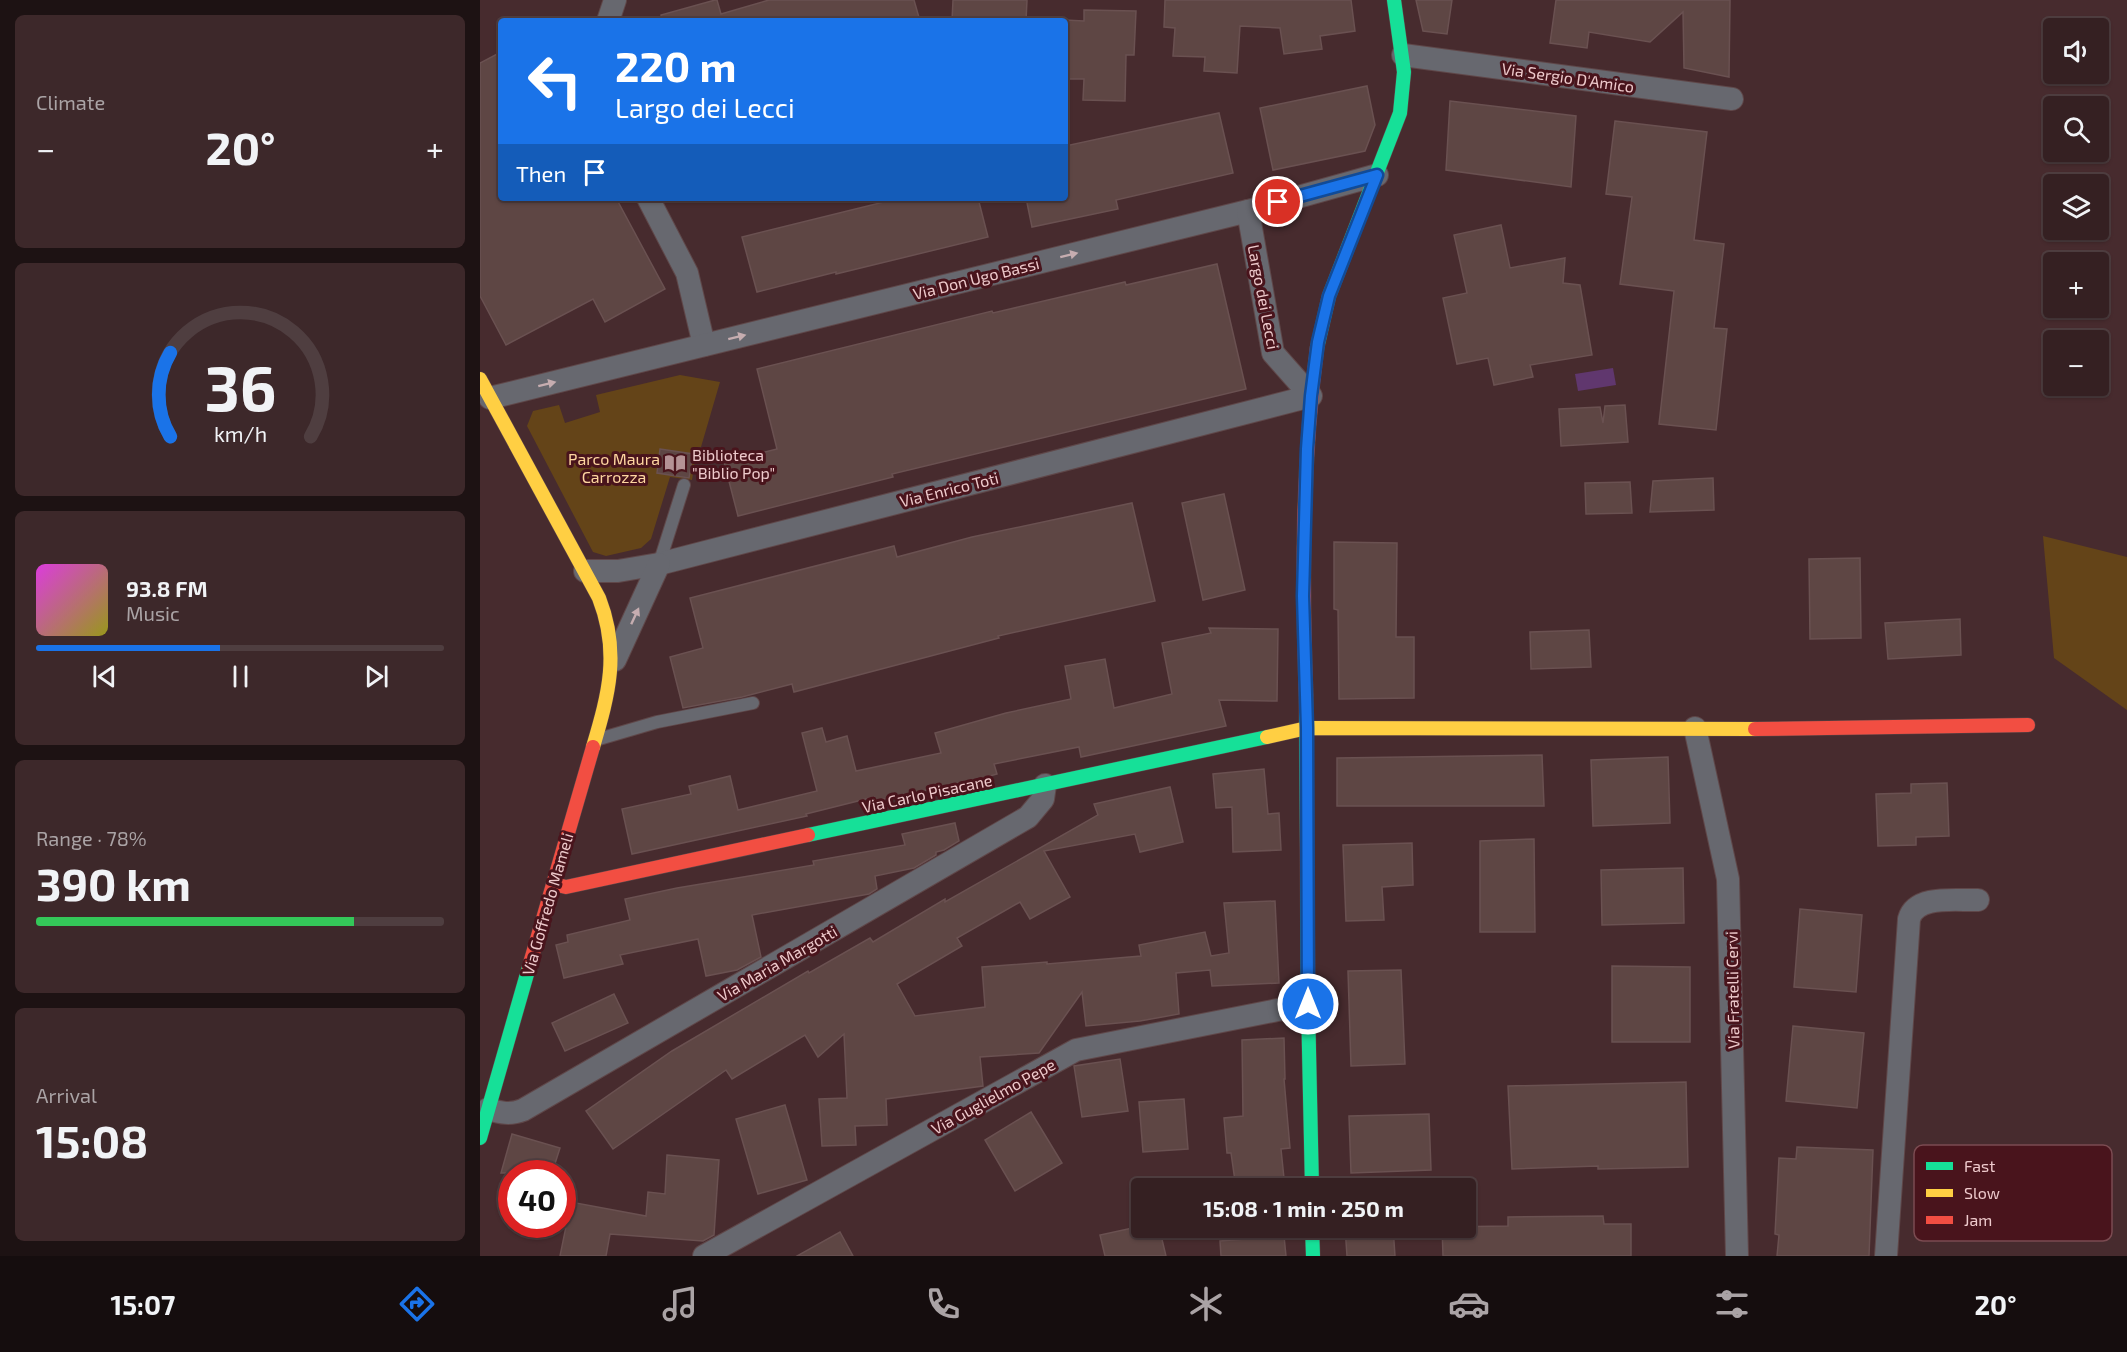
<!DOCTYPE html>
<html lang="en">
<head>
<meta charset="utf-8">
<style>
	body { margin:0; font-family:"Exo 2",sans-serif; background:#3d282a; color:#f1f3f6; height:100vh; display:flex; flex-direction:column; font-size:22px; white-space:nowrap }
	* { box-sizing:border-box; margin:0 }
	p { font-size:20px; color:#aaa3a5 }
	.icon { flex:none; width:33px; height:33px; fill:none; stroke:currentColor; stroke-width:2; stroke-linecap:round; stroke-linejoin:round }
	.map { position:relative; flex:1; overflow:hidden }
	.details { display:flex; flex-direction:column; gap:15px; padding:15px; background:#1d1213; width:480px }
	.details>* { flex:none }
	.hud { position:absolute; left:18px; top:18px; width:570px; height:183px; border-radius:6px; box-shadow:0 2px 4px #0004,0 0 0 2px #4f3e40; background:#1a73e8; color:#fff; overflow:hidden }
	.controls { position:absolute; left:1563px; top:18px; display:grid; gap:12px }
	.controls a { display:grid; place-items:center; width:66px; height:66px; border-radius:6px; background:#352022; box-shadow:0 2px 4px #0004,0 0 0 2px #4f3e40; font-size:30px }
	.speed { position:absolute; left:18px; top:1160px; display:flex; gap:12px; font-size:30px; font-weight:700; text-align:center }
	.speed>* { display:grid; place-content:center; width:78px; height:78px; border-radius:50%; background:#352022; box-shadow:0 2px 4px #0004,0 0 0 2px #4f3e40; line-height:1 }
	.speed .limit { border:9px solid #d22; background:#fff; color:#111 }
	.pin { position:absolute; display:grid; place-items:center; width:51px; height:51px; color:#fff; margin:-26px; border:3px solid #fff; border-radius:50%; box-shadow:0 2px 6px #0007 }
	.me { position:absolute; width:66px; margin:-33px; rotate:0deg; stroke-linejoin:round; filter:drop-shadow(0 0 4px #0008) }
	.turn { display:flex; align-items:center; gap:21px; height:126px; padding:0 18px; font-size:27px }
	.turn .icon { width:78px; height:78px; stroke-width:2.5 }
	.turn b { display:block; font-size:42px; line-height:51px }
	.then { display:flex; align-items:center; height:57px; padding:0 18px; background:#0003; gap:12px; font-size:22px }
	.big { font-size:45px; font-weight:700; line-height:1.1 }
	.details .widget { flex:1; display:flex; flex-direction:column; justify-content:center; gap:9px; min-width:0; padding:0 21px; border-radius:9px; background:#3d282a }
	.details .dial { align-items:center; gap:0 }
	.dial svg { height:156px; overflow:visible; fill:none; stroke:#4f3e40; stroke-width:7; stroke-linecap:round; text-anchor:middle }
	.dial text { fill:#f1f3f6; stroke:none }
	.song { display:flex; align-items:center; gap:18px }
	.cover { width:72px; height:72px; border-radius:9px; background:linear-gradient(135deg,hsl(300 70% 55%),hsl(60 70% 35%)) }
	.played { height:6px; border-radius:3px; background:linear-gradient(90deg,#1a73e8 45%,#4f3e40 45%) }
	.keys { display:flex; justify-content:space-around; direction:ltr }
	.heat { display:flex; justify-content:space-between; align-items:center; font-size:33px; direction:ltr }
	.charge { height:9px; border-radius:4px; background:linear-gradient(90deg,#34c759 78%,#4f3e40 0) }
	.trip { position:absolute; left:651px; top:1178px; width:345px; height:60px; border-radius:6px; background:#352022; box-shadow:0 2px 4px #0004,0 0 0 2px #4f3e40; font-weight:700; line-height:60px; text-align:center }
	.dock { display:flex; height:96px; justify-content:space-around; align-items:center; background:#150d0e; color:#aaa3a5 }
	.dock .icon { width:42px; height:42px }
	.dock .current { color:#1a73e8 }
	.dock b { font-size:27px; color:#f1f3f6 }
	main { display:flex; flex:1; min-height:0 }
	.map>svg:first-child { display:block }
	.green { fill:#644418 }
	.water { fill:#60376e }
	.building { fill:#5e4644; stroke:#6a5151; stroke-width:1.5 }
	.lines { fill:none; stroke-linecap:round; stroke-linejoin:round }
	.lane-casing { stroke:#5f4749; stroke-width:14 }
	.street-casing { stroke:#5f4749; stroke-width:24 }
	.fast-casing { stroke:#5f4749; stroke-width:15 }
	.slow-casing { stroke:#5f4749; stroke-width:15 }
	.jam-casing { stroke:#5f4749; stroke-width:15 }
	.lane { stroke:#67686f; stroke-width:12 }
	.street { stroke:#67686f; stroke-width:22 }
	.fast { stroke:#16e098; stroke-width:14 }
	.slow { stroke:#ffcf43; stroke-width:14 }
	.jam { stroke:#f24e42; stroke-width:14 }
	.oneway { fill:#c6adb0 }
	.route-casing { stroke:#114b97; stroke-width:15 }
	.route { stroke:#1a73e8; stroke-width:10 }
	.labels { text-anchor:middle; dominant-baseline:central; stroke-width:6; stroke-linejoin:round; paint-order:stroke }
	.street-label { font-size:16px; fill:#eecacc; stroke:#49141c }
	.poi-label { font-size:16px; fill:#eecacc; stroke:#49141c; text-anchor:start }
	.park-label { font-size:16px; fill:#fed6a0; stroke:#49141c }
	.key { fill:#49141c; stroke:#7b4b51; stroke-width:1.5 }
	.key-label { font-size:16px; fill:#eecacc }
</style>
</head>
<body>
<main>
<section class="details">
<div class="widget"><p>Climate</p>
<div class="heat"><a>−</a><b class="big">20°</b><a>+</a></div>
</div>
<div class="widget dial"><svg viewBox="0 0 100 80">
<path d="M14 69A42 42 0 1 1 86 69"/>
<path d="M14 69A42 42 0 0 1 14 26" stroke="#1a73e8"/>
<text x="50" y="56" font-size="32" font-weight="700">36</text>
<text x="50" y="72" font-size="11">km/h</text>
</svg></div>
<div class="widget">
<div class="song"><i class="cover"></i><div><b>93.8 FM</b><p>Music</p></div></div>
<div class="played"></div>
<div class="keys"><svg class="icon" aria-label="previous" viewBox="0 0 24 24"><path d="M18 5L8 12l10 7zM5 5v14"/></svg><svg class="icon" aria-label="pause" viewBox="0 0 24 24"><path d="M8 5v14M16 5v14"/></svg><svg class="icon" aria-label="next" viewBox="0 0 24 24"><path d="M6 5l10 7-10 7zM19 5v14"/></svg></div>
</div>
<div class="widget"><p>Range · 78%</p><b class="big">390 km</b><div class="charge"></div></div>
<div class="widget"><p>Arrival</p><b class="big">15:08</b></div>
</section>
<div class="map">
<svg width="1647" height="1256" viewBox="0 0 1647 1256">
	<rect width="100%" height="100%" fill="#472b2e"/>
	<g class="green">
		<path d="M200 375 240 382 221 447H217L212 480 190 477 171 539 161 548 126 556 113 552 47 426 53 411 79 405 85 423 120 412 116 395Z"/>
		<path d="M1563 536 1647 557V710L1574 658Z"/>
	</g>
	<path class="water" d="M1133 368 1136 385 1098 391 1095 374Z"/>
	<g class="building">
		<path d="M235 0H237L241 14 289 0H434L440 21H182L181 15Z"/>
		<path d="M473 0H547L546 21H472Z"/>
		<path d="M685 0H871L875 31 840 36 842 49 804 54 800 28 760 26 757 73 724 71 725 57 693 56 695 28 684 27Z"/>
		<path d="M936 0H972L967 34 943 31Z"/>
		<path d="M1076 0H1250L1249 77 1204 68 1203 12 1170 42 1109 32 1107 48 1070 43Z"/>
		<path d="M604 10 656 11 654 55H646L645 101 603 100 604 79H585V20L604 21Z"/>
		<path d="M21 52V198H136L185 289 125 322 113 299 26 345 0 296V63Z"/>
		<path d="M887 86 895 125 885 151 793 170 780 108Z"/>
		<path d="M970 101 1096 116 1091 187 966 170Z"/>
		<path d="M739 113 753 173 636 200 638 209 552 227 546 198H585V146Z"/>
		<path d="M1135 121 1227 132 1214 240 1244 244 1234 328 1247 329 1236 430 1179 424 1194 291 1140 284 1152 197 1126 194Z"/>
		<path d="M420 198H498L508 237 356 274V272L277 292 262 237Z"/>
		<path d="M1021 225 1030 268 1085 258 1083 283 1100 285 1112 355 1050 365 1053 377 1014 385 1008 358 977 364 963 298 987 293 974 235Z"/>
		<path d="M737 264 766 389 412 474 413 477 258 516 244 462 297 449 277 369 512 311 513 313 645 282 646 285Z"/>
		<path d="M1145 405 1148 442 1081 446 1079 409 1120 407 1123 423 1125 406Z"/>
		<path d="M180 449 213 454 209 478 177 473Z"/>
		<path d="M1233 478 1234 510 1170 512 1173 481Z"/>
		<path d="M1150 482 1152 513 1106 514 1105 483Z"/>
		<path d="M744 494 765 590 723 600 702 503Z"/>
		<path d="M652 503 675 601 518 636 519 638 314 692 312 684 262 697 203 708 190 657 223 648 210 598 414 546 417 557 492 537Z"/>
		<path d="M854 542 917 543 916 637H934V698L859 699 858 610 854 609Z"/>
		<path d="M1380 558 1381 638 1330 639 1329 559Z"/>
		<path d="M1480 619 1481 655 1408 659 1405 623Z"/>
		<path d="M729 628 798 629 797 701 739 700 746 726 601 757 599 747 514 764 517 774 499 779 395 801 394 797 326 814 327 816 152 854 142 809 211 794 209 786 250 776 258 810 337 791 322 733 342 728 346 742 367 736 376 771 461 753 455 733 526 713 591 699 585 666 625 659 634 708 692 694 682 643 731 633Z"/>
		<path d="M1109 630 1111 667 1051 669 1050 632Z"/>
		<path d="M1062 755 1064 806H857V758Z"/>
		<path d="M1188 757 1190 823 1113 826 1111 760Z"/>
		<path d="M784 769 788 814 799 813 801 850 753 852 752 807 736 808 733 774Z"/>
		<path d="M1467 783 1469 836 1436 837V845L1398 846 1396 794 1431 793V784Z"/>
		<path d="M690 787 703 842 660 852 655 834 564 851 590 897 550 919 540 902 477 938 482 946 417 984 435 1016 505 1007 502 967 567 962V964L661 956 659 945 725 932 731 956 749 953 744 903 795 901 799 983 732 986 730 970 696 973 699 1014 660 1021 606 1026 602 992 559 1053 500 1057 503 1086 406 1099 407 1125 375 1126 376 1145 342 1146 339 1099 367 1098 364 1034 338 1057 325 1035 252 1079 246 1070 133 1149 106 1111 192 1051 328 971 329 973 390 938 393 942 465 899V902L618 815 614 804Z"/>
		<path d="M475 823 479 841 464 850 456 852V855L434 868 395 876 397 889 389 894 272 915 281 957 257 970 226 976 218 939 140 955 143 964 84 978 76 945 88 942 87 935 150 920 145 899 197 888 334 865 333 861 425 845 422 834Z"/>
		<path d="M1054 839 1055 932H1000V841Z"/>
		<path d="M932 843 933 885 902 887 904 920 866 921 863 845Z"/>
		<path d="M1203 868 1204 923 1122 925 1121 870Z"/>
		<path d="M1320 909 1382 915 1376 992 1314 987Z"/>
		<path d="M1132 966 1210 967V1042H1132Z"/>
		<path d="M921 970 925 1064 871 1066 868 971Z"/>
		<path d="M134 994 148 1023 85 1051 72 1023Z"/>
		<path d="M1313 1026 1384 1033 1377 1108 1306 1101Z"/>
		<path d="M804 1038 805 1079H804L810 1148 801 1149 805 1188H756L751 1153H747L744 1118 763 1116 762 1040Z"/>
		<path d="M640 1059 648 1111 602 1117 594 1066Z"/>
		<path d="M1206 1082 1208 1167 1118 1169V1166L1032 1169 1028 1086Z"/>
		<path d="M704 1099 708 1149 663 1152 659 1102Z"/>
		<path d="M305 1105 327 1180 278 1194 256 1119Z"/>
		<path d="M551 1112 582 1163 535 1191 505 1140Z"/>
		<path d="M949 1114 951 1170 871 1173 869 1116Z"/>
		<path d="M32 1134 80 1148 72 1173H21Z"/>
		<path d="M1317 1147 1393 1150 1389 1256H1297L1299 1235 1295 1234 1299 1158 1316 1159Z"/>
		<path d="M187 1155 239 1160 234 1235 223 1241 130 1234 126 1256H80L91 1202 166 1216 168 1192 185 1194Z"/>
		<path d="M1123 1216 1124 1224H1151V1256H963L962 1227 1028 1226V1217Z"/>
		<path d="M657 1227H679L686 1256H625L620 1235Z"/>
		<path d="M865 1227H913L915 1256H867Z"/>
		<path d="M360 1232 373 1256H317Z"/>
		<path d="M804 1236 806 1256H741L740 1241Z"/>
	</g>
	<g class="lines">
		<defs>
			<g id="lane">
				<path d="M179 564 204 485"/>
				<path d="M119 739 177 722 273 703"/>
			</g>
			<g id="street">
				<path d="M128 21 135 0"/>
				<path d="M923 55 1252 99"/>
				<path d="M168 198 207 273 224 345"/>
				<path d="M10 398 768 211"/>
				<path d="M105 571H138L179 564 831 396 793 353 768 211 897 175"/>
				<path d="M135 660 179 564"/>
				<path d="M1215 728 1248 879 1257 1256"/>
				<path d="M8 1109C21 1113 30 1115 43 1110L548 817 563 799 565 785"/>
				<path d="M224 1256 596 1050 828 1004"/>
				<path d="M1406 1256 1429 919C1436 894 1477 901 1498 900"/>
			</g>
			<g id="fast">
				<path d="M837 348 849 296 920 113 924 72 914 0"/>
				<path d="M826 695 828 1004 832 1188"/>
				<path d="M328 835 787 737"/>
				<path d="M0 1138 49 967"/>
				<path d="M832 1227 833 1256"/>
			</g>
			<g id="slow">
				<path d="M0 379 119 598C140 652 129 693 113 747"/>
				<path d="M787 737 827 728 1275 729"/>
			</g>
			<g id="jam">
				<path d="M826 695C822 579 822 463 837 348"/>
				<path d="M1275 729 1548 725"/>
				<path d="M73 884 86 887 328 835"/>
				<path d="M49 967 113 747"/>
			</g>
		</defs>
		<use href="#lane" class="lane-casing"/>
		<use href="#street" class="street-casing"/>
		<use href="#fast" class="fast-casing"/>
		<use href="#slow" class="slow-casing"/>
		<use href="#jam" class="jam-casing"/>
		<use href="#lane" class="lane"/>
		<use href="#street" class="street"/>
		<use href="#fast" class="fast"/>
		<use href="#slow" class="slow"/>
		<use href="#jam" class="jam"/>
	</g>
	<defs><path id="oneway-solid" d="M-6-.8H1V-3.2L6.5 0L1 3.2V.8H-6Z" transform="scale(1.5)"/></defs>
	<g class="oneway">
		<use href="#oneway-solid" transform="translate(589 255) rotate(-14)"/>
		<use href="#oneway-solid" transform="translate(257 337) rotate(-14)"/>
		<use href="#oneway-solid" transform="translate(67 384) rotate(-14)"/>
		<use href="#oneway-solid" transform="translate(155 616) rotate(-65)"/>
	</g>
	<g class="lines">
		<defs>
			<path id="route" d="M798 202 897 175 849 296 838 342 831 396 827 449 823 596 827 728 828 1004"/>
		</defs>
		<use href="#route" class="route-casing"/>
		<use href="#route" class="route"/>
	</g>
	<defs>
		<symbol id="library-bare" viewBox="-9 -9 18 18"><path d="M-6-4Q-3-5.5-.7-3.5V5Q-3 3-6 4ZM6-4Q3-5.5 .7-3.5V5Q3 3 6 4Z" fill="#b49295" stroke="#49141c" stroke-width="2.5" paint-order="stroke"/></symbol>
	</defs>
	<g fill-rule="evenodd">
		<use href="#library-bare" x="180" y="448" width="30" height="30"/>
	</g>
	<g class="labels">
		<g class="street-label">
			<text transform="translate(1088 77) rotate(8)">Via Sergio D'Amico</text>
			<text transform="translate(496 278) rotate(-14)">Via Don Ugo Bassi</text>
			<text transform="translate(784 297) rotate(79)">Largo dei Lecci</text>
			<text transform="translate(469 489) rotate(-14)">Via Enrico Toti</text>
			<text transform="translate(447 793) rotate(-12)">Via Carlo Pisacane</text>
			<text transform="translate(67 904) rotate(-74)">Via Goffredo Mameli</text>
			<text transform="translate(297 963) rotate(-30)">Via Maria Margotti</text>
			<text transform="translate(1252 990) rotate(-91)">Via Fratelli Cervi</text>
			<text transform="translate(513 1096) rotate(-29)">Via Guglielmo Pepe</text>
		</g>
		<g class="poi-label">
			<text x="212" y="454">Biblioteca<tspan x="212" dy="18">"Biblio Pop"</tspan></text>
		</g>
		<g class="park-label">
			<text x="134" y="458">Parco Maura<tspan x="134" dy="18">Carrozza</tspan></text>
		</g>
	</g>
	<rect x="1434" y="1145" width="198" height="96" rx="9" class="key"/>
	<rect x="1446" y="1162" width="27" height="8" fill="#16e098"/>
	<rect x="1446" y="1189" width="27" height="8" fill="#ffcf43"/>
	<rect x="1446" y="1216" width="27" height="8" fill="#f24e42"/>
	<g class="key-label">
		<text x="1484" y="1172">Fast</text>
		<text x="1484" y="1199">Slow</text>
		<text x="1484" y="1226">Jam</text>
	</g>
</svg>
<div class="controls">
<a><svg class="icon" aria-label="sound" viewBox="0 0 24 24"><path d="M4 9h4l5-4v14l-5-4H4zM17 9q2 3 0 6"/></svg></a>
<a><svg class="icon" aria-label="search" viewBox="0 0 24 24"><circle cx="10" cy="10" r="6"/><path d="M15 15l6 6"/></svg></a>
<a><svg class="icon" aria-label="layers" viewBox="0 0 24 24"><path d="M12 4l9 5-9 5-9-5zM3 14l9 5 9-5"/></svg></a>
<a>+</a>
<a>−</a>
</div>
<div class="speed"><div class="limit">40</div></div>
<div class="pin" style="left:798px;top:202px;background:#d93025"><svg class="icon" aria-label="arrive" viewBox="0 0 24 24"><path d="M6 21V4h12l-3 4 3 4H6"/></svg></div>
<svg class="me" style="left:828px;top:1004px" viewBox="-20 -20 40 40"><circle r="17" fill="#1a73e8" stroke="#fff" stroke-width="3"/><path d="M0-11L8 9 0 5-8 9z" fill="#fff"/></svg>
<div class="trip">15:08 · 1 min · 250 m</div>
<div class="hud">
<div class="turn"><svg class="icon" aria-label="left" viewBox="0 0 24 24"><path d="M17 20v-9H6M10 6l-5 5 5 5"/></svg><div><b>220 m</b>Largo dei Lecci</div></div>
<div class="then">Then<svg class="icon" aria-label="arrive" viewBox="0 0 24 24"><path d="M6 21V4h12l-3 4 3 4H6"/></svg></div>
</div>
</div>
</main>
<nav class="dock">
<b>15:07</b>
<svg class="icon current" aria-label="directions" viewBox="0 0 24 24"><path d="M12 3l9 9-9 9-9-9zM9 14v-3h6M13 9l2 2-2 2"/></svg>
<svg class="icon" aria-label="music" viewBox="0 0 24 24"><path d="M9 18V5l10-2v13"/><circle cx="6" cy="18" r="3"/><circle cx="16" cy="16" r="3"/></svg>
<svg class="icon" aria-label="phone" viewBox="0 0 24 24"><path d="M5 4h4l2 5-3 2q2 4 5 5l2-3 5 2v4C11 20 4 13 5 4z"/></svg>
<svg class="icon" aria-label="climate" viewBox="0 0 24 24"><path d="M12 3v18M4 7l16 10M4 17L20 7"/></svg>
<svg class="icon" aria-label="car" viewBox="0 0 24 24"><path d="M5 17H2v-5l4-1 3-4h7l3 4 3 1v5h-3M9 17h6M6 11h13"/><circle cx="7" cy="17" r="2"/><circle cx="17" cy="17" r="2"/></svg>
<svg class="icon" aria-label="filters" viewBox="0 0 24 24"><path d="M4 7h16M4 17h16"/><circle cx="9" cy="7" r="2"/><circle cx="15" cy="17" r="2"/></svg>
<b>20°</b>
</nav>
</body>
</html>
